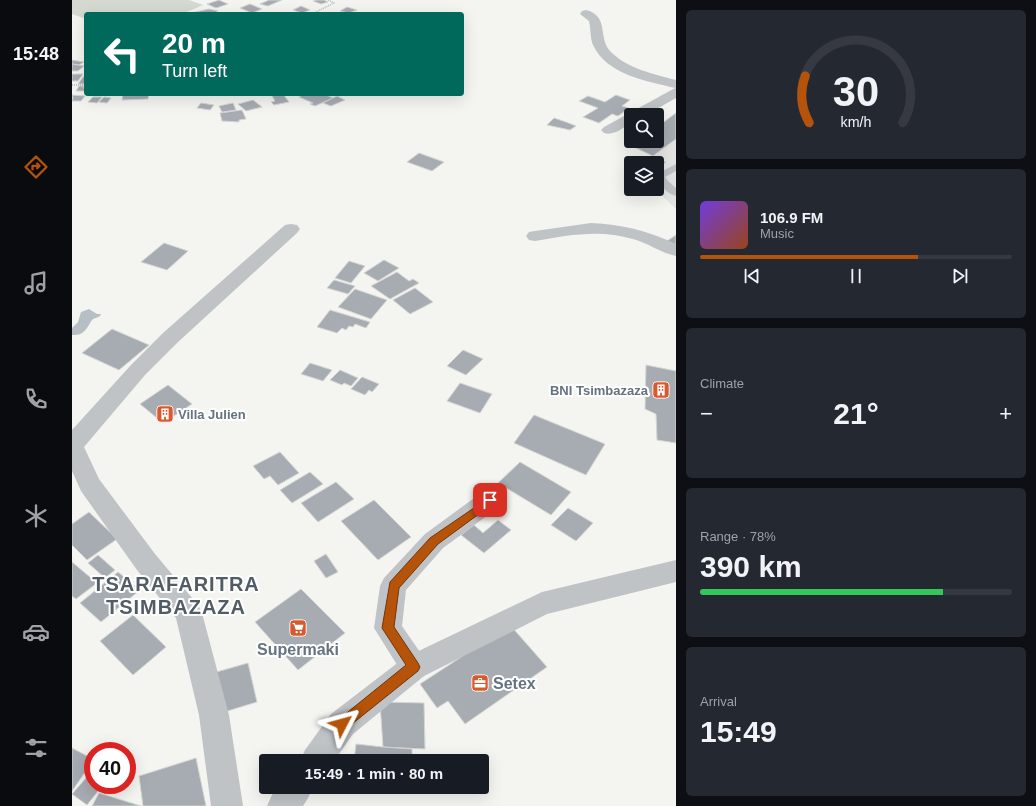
<!DOCTYPE html>
<html lang="en">
<head>
<meta charset="utf-8">
<style>
	body { margin:0; font-family:Arial,sans-serif; background:#242831; color:#f1f3f6; height:100vh; display:flex; flex-direction:column; font-size:15px; white-space:nowrap }
	* { box-sizing:border-box; margin:0 }
	p { font-size:13px; color:#9ea1a6 }
	.icon { flex:none; width:22px; height:22px; fill:none; stroke:currentColor; stroke-width:2; stroke-linecap:round; stroke-linejoin:round }
	.map { position:relative; flex:1; overflow:hidden }
	.drawer { display:flex; flex-direction:column; gap:10px; padding:10px; background:#0d0f14; width:360px }
	.drawer>* { flex:none }
	.hud { position:absolute; left:12px; top:12px; width:380px; height:84px; border-radius:4px; box-shadow:0 4px 16px #0002; background:#00695c; color:#fff; overflow:hidden }
	.fabs { position:absolute; left:552px; top:108px; display:grid; gap:8px }
	.fabs a { display:grid; place-items:center; width:40px; height:40px; border-radius:4px; background:#171b24; box-shadow:0 4px 16px #0002; font-size:20px }
	.speed { position:absolute; left:12px; top:742px; display:flex; gap:8px; font-size:20px; font-weight:700; text-align:center }
	.speed>* { display:grid; place-content:center; width:52px; height:52px; border-radius:50%; background:#171b24; box-shadow:0 4px 16px #0002; line-height:1 }
	.speed .limit { border:6px solid #d22; background:#fff; color:#111 }
	.pin { position:absolute; display:grid; place-items:center; width:34px; height:34px; color:#fff; margin:-17px; border-radius:8px; box-shadow:0 2px 6px #0006 }
	.me { position:absolute; width:44px; margin:-22px; rotate:51deg; stroke-linejoin:round; filter:drop-shadow(0 0 3px #0008) }
	.turn { display:flex; align-items:center; gap:14px; height:84px; padding:0 12px; font-size:18px }
	.turn .icon { width:52px; height:52px; stroke-width:2.5 }
	.turn b { display:block; font-size:28px; line-height:34px }
	.big { font-size:30px; font-weight:800; line-height:1.1 }
	.drawer .widget { flex:1; display:flex; flex-direction:column; justify-content:center; gap:6px; min-width:0; padding:0 14px; border-radius:6px; background:#242831 }
	.drawer .dial { align-items:center; gap:0 }
	.dial svg { height:104px; overflow:visible; fill:none; stroke:#363941; stroke-width:7; stroke-linecap:round; text-anchor:middle }
	.dial text { fill:#f1f3f6; stroke:none }
	.song { display:flex; align-items:center; gap:12px }
	.cover { width:48px; height:48px; border-radius:6px; background:linear-gradient(135deg,hsl(260 70% 55%),hsl(20 70% 35%)) }
	.played { height:4px; border-radius:2px; background:linear-gradient(90deg,#b45309 70%,#363941 70%) }
	.keys { display:flex; justify-content:space-around; direction:ltr }
	.heat { display:flex; justify-content:space-between; align-items:center; font-size:22px; direction:ltr }
	.charge { height:6px; border-radius:3px; background:linear-gradient(90deg,#34c759 78%,#363941 0) }
	.trip { position:absolute; left:187px; top:754px; width:230px; height:40px; border-radius:4px; background:#171b24; box-shadow:0 4px 16px #0002; font-weight:800; line-height:40px; text-align:center }
	main { display:flex; flex:1; min-height:0 }
	.menu { display:flex; flex-direction:column; width:72px; justify-content:space-around; align-items:center; background:#090b0e; color:#9ea1a6 }
	.menu .icon { width:28px; height:28px }
	.menu .on { color:#b45309 }
	.menu b { font-size:18px; color:#f1f3f6 }
	.map>svg:first-child { display:block }
	.built { fill:#e4e5e3 }
	.green { fill:#d4dad1 }
	.water { fill:#b6c0c4 }
	.building { fill:#a6acb2; stroke:#d5d5d3 }
	.lines { fill:none; stroke-linecap:round; stroke-linejoin:round }
	.path { stroke:#b9bbbd; stroke-width:1.5; stroke-dasharray:1 1; stroke-linecap:butt }
	.service { fill:#bfc3c6; fill-rule:evenodd }
	.minor { fill:#bfc3c6; fill-rule:evenodd }
	.tertiary { fill:#bfc3c6; fill-rule:evenodd }
	.route { fill:#b45309; stroke:#753606 }
	.labels { text-anchor:middle; dominant-baseline:central; stroke-width:4; stroke-linejoin:round; paint-order:stroke }
	.poi-label { font-size:13px; font-weight:bold; fill:#65727f; stroke:#fff; text-anchor:end }
	.near-poi-label { font-size:16px; font-weight:bold; fill:#65727f; stroke:#fff }
	.near-district-label { font-size:20px; font-weight:bold; letter-spacing:1px; fill:#525c65; stroke:#fff }
</style>
</head>
<body>
<main>
<nav class="menu">
<b>15:48</b>
<svg class="icon on" aria-label="directions" viewBox="0 0 24 24"><path d="M12 3l9 9-9 9-9-9zM9 14v-3h6M13 9l2 2-2 2"/></svg>
<svg class="icon" aria-label="music" viewBox="0 0 24 24"><path d="M9 18V5l10-2v13"/><circle cx="6" cy="18" r="3"/><circle cx="16" cy="16" r="3"/></svg>
<svg class="icon" aria-label="phone" viewBox="0 0 24 24"><path d="M5 4h4l2 5-3 2q2 4 5 5l2-3 5 2v4C11 20 4 13 5 4z"/></svg>
<svg class="icon" aria-label="climate" viewBox="0 0 24 24"><path d="M12 3v18M4 7l16 10M4 17L20 7"/></svg>
<svg class="icon" aria-label="car" viewBox="0 0 24 24"><path d="M5 17H2v-5l4-1 3-4h7l3 4 3 1v5h-3M9 17h6M6 11h13"/><circle cx="7" cy="17" r="2"/><circle cx="17" cy="17" r="2"/></svg>
<svg class="icon" aria-label="filters" viewBox="0 0 24 24"><path d="M4 7h16M4 17h16"/><circle cx="9" cy="7" r="2"/><circle cx="15" cy="17" r="2"/></svg>
</nav>
<div class="map">
<svg width="604" height="806" viewBox="0 0 604 806">
	<rect width="100%" height="100%" fill="#f4f4f0"/>
	<path class="built" d="M604 113V209L583 189H585V163L581 156 560 146 567 141H585V127Z"/>
	<path class="green" d="M0 0H117L131 5 110 14H14V19L0 14Z"/>
	<path class="water" d="M17 309 25 314H29L28 316C25 318 22 318 20 320 14 329 12 336 0 335V328L6 322 9 312Z"/>
	<g class="building">
		<path d="M147 0 156 4 144 8 135 4Z"/>
		<path d="M197 0H210L196 6 188 4Z"/>
		<path d="M244 0H252L256 2 249 4 241 1Z"/>
		<path d="M178 4 190 9 180 13 168 8Z"/>
		<path d="M229 6 238 10 230 13 221 10Z"/>
		<path d="M275 7 285 10 277 13 268 11Z"/>
		<path d="M137 9 146 11 144 12 146 13H119Z"/>
		<path d="M0 60 12 62 7 65 0 64Z"/>
		<path d="M0 64 12 66 6 71H0Z"/>
		<path d="M14 73V84H6Z"/>
		<path d="M0 74H11L6 81H0Z"/>
		<path d="M7 86H12L11 88H14L12 91H4Z"/>
		<path d="M51 94H77L76 99 50 100Z"/>
		<path d="M211 94 217 102 202 105 199 102 203 101 200 96Z"/>
		<path d="M233 94H252L261 98 243 106 238 104 241 103 227 97Z"/>
		<path d="M0 95 13 96 9 101H0L1 98Z"/>
		<path d="M544 95 558 100 550 106 557 108 546 116 540 114 527 123 511 117 526 108 507 101 516 96 533 102Z"/>
		<path d="M265 96 273 100 259 106 251 103Z"/>
		<path d="M21 97H30L25 103 16 102Z"/>
		<path d="M32 97 39 98 35 103 27 102Z"/>
		<path d="M181 100 190 107 174 111 166 104Z"/>
		<path d="M129 103 142 105 138 110 125 108Z"/>
		<path d="M161 103 164 110 150 112 147 106Z"/>
		<path d="M170 110 174 119 167 120V122L150 121 148 113Z"/>
		<path d="M604 113V139L581 156 560 146 567 141H585V127Z"/>
		<path d="M482 118 494 122 504 126 498 130 475 125Z"/>
		<path d="M347 153 372 162 360 171 335 162Z"/>
		<path d="M581 156 594 162 585 170V163H574Z"/>
		<path d="M604 235V245L595 241Z"/>
		<path d="M92 243 116 251 95 270 69 262Z"/>
		<path d="M312 260 327 268 306 281 292 273Z"/>
		<path d="M277 261 293 266 279 283 263 278Z"/>
		<path d="M325 272 337 281 341 279 347 283 318 299 299 286Z"/>
		<path d="M262 280 283 286 276 294 255 288Z"/>
		<path d="M343 288 361 302 338 314 321 300Z"/>
		<path d="M283 289 315 300 299 319 266 307Z"/>
		<path d="M258 310 298 322 294 328 283 324 281 327 277 326 274 330 270 328 265 333 245 327Z"/>
		<path d="M40 329 77 345 47 370 10 353Z"/>
		<path d="M391 350 411 359 394 375 375 366Z"/>
		<path d="M238 363 260 370 251 381 229 374Z"/>
		<path d="M574 365 604 371V443L585 440 584 414 573 409Z"/>
		<path d="M268 370 286 378 279 386 272 383 270 385 258 380Z"/>
		<path d="M290 377 307 384 300 392 297 390 293 395 279 389Z"/>
		<path d="M388 383 420 394 408 413 375 401Z"/>
		<path d="M96 385 120 404 91 423 68 404Z"/>
		<path d="M462 415 533 444 514 475 442 443Z"/>
		<path d="M208 452 227 473 206 485 198 476 192 479 181 466Z"/>
		<path d="M448 462 499 492 479 515 426 483Z"/>
		<path d="M238 472 251 484 220 503 208 490Z"/>
		<path d="M264 482 282 499 246 522 229 503Z"/>
		<path d="M302 500 339 537 306 560 269 521Z"/>
		<path d="M496 508 521 523 504 541 479 525Z"/>
		<path d="M17 512 45 539 15 560 0 545V524Z"/>
		<path d="M426 520 439 530 412 553 389 535 402 525 411 533Z"/>
		<path d="M254 554 266 572 254 578 242 561Z"/>
		<path d="M26 555 43 570 33 578 16 563Z"/>
		<path d="M0 562 25 583 4 599 0 596Z"/>
		<path d="M46 572 68 590 29 622 8 603Z"/>
		<path d="M229 589 273 633 226 670 183 622Z"/>
		<path d="M61 615 94 647 61 675 28 641Z"/>
		<path d="M438 625 475 667 393 724 376 701 365 708 348 684Z"/>
		<path d="M176 663 185 702 149 713 141 673Z"/>
		<path d="M308 702 352 703 353 749 311 747Z"/>
		<path d="M284 744 311 747 340 749V761H282Z"/>
		<path d="M0 748 21 759V761L0 791Z"/>
		<path d="M124 758 134 806H71L67 776Z"/>
		<path d="M21 770V785H31L15 805 0 794Z"/>
		<path d="M27 793 69 806H20Z"/>
	</g>
	<g class="lines">
		<g class="path">
			<path d="M240 14 262 3 256 0"/>
			<path d="M0 85H14"/>
		</g>
		<path class="service" d="M604 164V171L593 177 596 181 604 188V196C595 194 585 183 585 174Z"/>
		<g class="minor">
			<path d="M514 10C538 16 525 38 539 52 556 69 582 74 604 80V98L574 115H559V123C550 128 542 136 532 133L529 130 532 127 603 88C575 81 535 75 521 45 518 38 519 29 517 21L508 14 510 11Z"/>
			<path d="M519 223C549 224 577 231 604 244V256C589 253 576 243 561 239 529 229 495 235 463 241L457 240 454 236 457 232 463 231Z"/>
			<path d="M219 224 225 225 228 229 225 233 105 343 73 375 12 447 27 479 83 554 126 605 130 613 157 715 171 806H139L127 715 104 618 65 570 9 491 0 471V430L59 365 91 333 213 225Z"/>
			<path d="M418 490 427 493 430 500 427 507 371 548 334 590 330 626 352 658 356 667 352 676 342 680 332 676 302 628 308 586 312 578 353 534 409 493Z"/>
		</g>
		<g class="tertiary">
			<path d="M604 560V582L475 614 352 676 281 734 262 761H228L233 750 259 714 332 658 470 592Z"/>
			<path d="M205 787H241L236 798 231 806H195L200 795Z"/>
		</g>
	</g>
	<path class="route" d="M418 497 422 498 423 500 422 503 366 544 327 588 322 627 346 663 348 667 346 671 275 728 270 730 266 728 264 724 266 720 334 665 310 628 318 582 358 538Z"/>
	<defs>
		<symbol id="building-square" viewBox="-11 -11 22 22"><rect x="-9" y="-9" width="18" height="18" rx="4" fill="#d65a2e" stroke="#fff"/><path d="M-4-6H4V6H1V3H-1V6H-4ZM-2.5-4.3h1.7v1.8h-1.7ZM.8-4.3h1.7v1.8H.8ZM-2.5-1h1.7V.8h-1.7ZM.8-1h1.7V.8H.8Z" fill="#fff"/></symbol>
		<symbol id="supermarket-square" viewBox="-11 -11 22 22"><rect x="-9" y="-9" width="18" height="18" rx="4" fill="#d65a2e" stroke="#fff"/><path d="M-6-5.5h2.5l.6 2H6L4.5 2H-2.5L-4.4-4H-6ZM-1.5 3.2a1.3 1.3 0 1 0 .1 0ZM3 3.2a1.3 1.3 0 1 0 .1 0Z" fill="#fff"/></symbol>
		<symbol id="office-square" viewBox="-11 -11 22 22"><rect x="-9" y="-9" width="18" height="18" rx="4" fill="#d65a2e" stroke="#fff"/><path d="M-6-3h4V-5.5h4V-3h4V5H-6ZM-1-4.5V-3h2v-1.5ZM-6 0V1H6V0Z" fill="#fff"/></symbol>
	</defs>
	<g fill-rule="evenodd">
		<use href="#building-square" x="579" y="380" width="20" height="20"/>
		<use href="#building-square" x="83" y="404" width="20" height="20"/>
		<use href="#supermarket-square" x="216" y="618" width="20" height="20"/>
		<use href="#office-square" x="398" y="673" width="20" height="20"/>
	</g>
	<g class="labels">
		<g class="poi-label">
			<text x="576" y="390">BNI Tsimbazaza</text>
			<text x="106" y="414" text-anchor="start">Villa Julien</text>
		</g>
		<g class="near-poi-label">
			<text x="226" y="649">Supermaki</text>
			<text x="421" y="683" text-anchor="start">Setex</text>
		</g>
		<g class="near-district-label">
			<text x="104" y="584">TSARAFARITRA<tspan x="104" dy="23">TSIMBAZAZA</tspan></text>
		</g>
	</g>
</svg>
<div class="fabs">
<a><svg class="icon" aria-label="search" viewBox="0 0 24 24"><circle cx="10" cy="10" r="6"/><path d="M15 15l6 6"/></svg></a>
<a><svg class="icon" aria-label="layers" viewBox="0 0 24 24"><path d="M12 4l9 5-9 5-9-5zM3 14l9 5 9-5"/></svg></a>
</div>
<div class="speed"><div class="limit">40</div></div>
<div class="pin" style="left:418px;top:500px;background:#d93025"><svg class="icon" aria-label="arrive" viewBox="0 0 24 24"><path d="M6 21V4h12l-3 4 3 4H6"/></svg></div>
<svg class="me" style="left:270px;top:724px" viewBox="-20 -20 40 40"><path d="M0-17L14 15 0 8-14 15z" fill="#b45309" stroke="#fff" stroke-width="4"/></svg>
<div class="trip">15:49 · 1 min · 80 m</div>
<div class="hud">
<div class="turn"><svg class="icon" aria-label="left" viewBox="0 0 24 24"><path d="M17 20v-9H6M10 6l-5 5 5 5"/></svg><div><b>20 m</b>Turn left</div></div>
</div>
</div>
<section class="drawer">
<div class="widget dial"><svg viewBox="0 0 100 80">
<path d="M14 69A42 42 0 1 1 86 69"/>
<path d="M14 69A42 42 0 0 1 11 33" stroke="#b45309"/>
<text x="50" y="56" font-size="32" font-weight="700">30</text>
<text x="50" y="72" font-size="11">km/h</text>
</svg></div>
<div class="widget">
<div class="song"><i class="cover"></i><div><b>106.9 FM</b><p>Music</p></div></div>
<div class="played"></div>
<div class="keys"><svg class="icon" aria-label="previous" viewBox="0 0 24 24"><path d="M18 5L8 12l10 7zM5 5v14"/></svg><svg class="icon" aria-label="pause" viewBox="0 0 24 24"><path d="M8 5v14M16 5v14"/></svg><svg class="icon" aria-label="next" viewBox="0 0 24 24"><path d="M6 5l10 7-10 7zM19 5v14"/></svg></div>
</div>
<div class="widget"><p>Climate</p>
<div class="heat"><a>−</a><b class="big">21°</b><a>+</a></div>
</div>
<div class="widget"><p>Range · 78%</p><b class="big">390 km</b><div class="charge"></div></div>
<div class="widget"><p>Arrival</p><b class="big">15:49</b></div>
</section>
</main>
</body>
</html>
